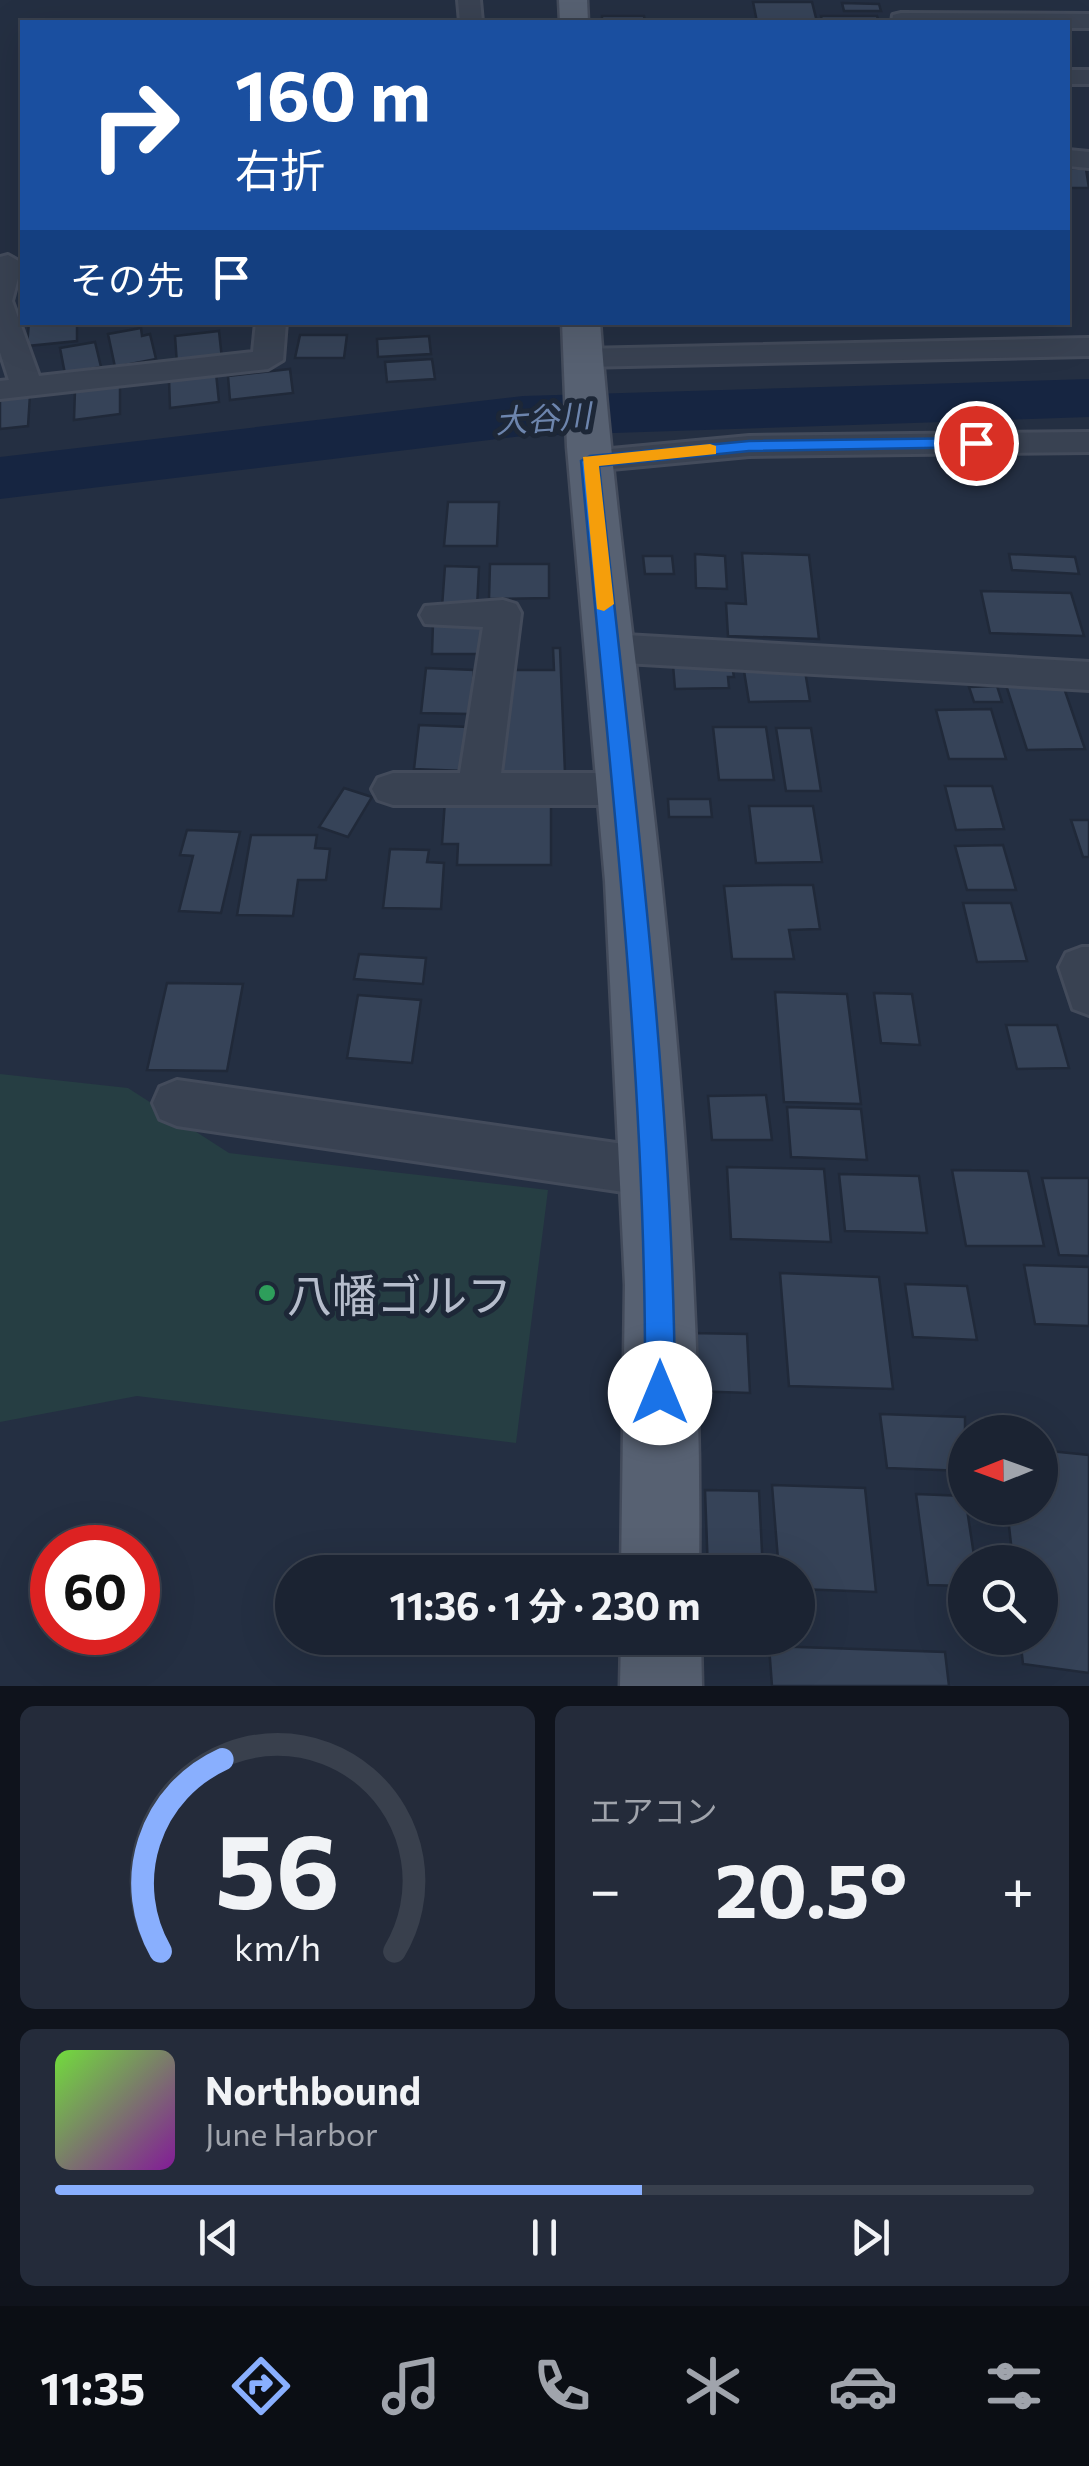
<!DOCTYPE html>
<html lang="ja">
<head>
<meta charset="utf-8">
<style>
	body { margin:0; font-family:Commissioner,"Noto Sans JP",sans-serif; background:#242b3a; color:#f1f3f6; height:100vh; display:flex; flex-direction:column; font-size:38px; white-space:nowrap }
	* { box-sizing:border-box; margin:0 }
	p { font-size:32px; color:#a0a4ac }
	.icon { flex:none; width:55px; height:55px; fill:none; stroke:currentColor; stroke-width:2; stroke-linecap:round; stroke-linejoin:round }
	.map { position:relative; height:1686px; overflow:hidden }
	.sheet { display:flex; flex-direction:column; gap:20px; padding:20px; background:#0f131c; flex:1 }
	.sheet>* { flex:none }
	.banner { position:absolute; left:20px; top:20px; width:1050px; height:305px; border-radius:0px; box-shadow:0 10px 40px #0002,0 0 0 2px #39404d; background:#1a4fa0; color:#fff; overflow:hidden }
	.needle { width:65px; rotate:269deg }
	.controls { position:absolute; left:948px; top:1415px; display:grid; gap:20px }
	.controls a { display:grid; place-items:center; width:110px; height:110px; border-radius:50%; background:#1b2332; box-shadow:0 10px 40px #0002,0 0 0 2px #39404d; font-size:50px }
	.speed { position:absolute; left:30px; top:1525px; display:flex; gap:20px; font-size:50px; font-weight:700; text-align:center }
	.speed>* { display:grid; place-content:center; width:130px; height:130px; border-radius:50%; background:#1b2332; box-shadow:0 10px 40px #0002,0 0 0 2px #39404d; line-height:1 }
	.speed .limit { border:15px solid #d22; background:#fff; color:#111 }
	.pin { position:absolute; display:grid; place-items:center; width:85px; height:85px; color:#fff; margin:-42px; border:5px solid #fff; border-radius:50%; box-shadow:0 2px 10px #0007 }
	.me { position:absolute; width:110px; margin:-55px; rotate:0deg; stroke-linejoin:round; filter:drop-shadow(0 0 8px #0008) }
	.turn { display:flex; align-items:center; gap:35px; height:210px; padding:0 50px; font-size:45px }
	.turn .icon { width:130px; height:130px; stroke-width:2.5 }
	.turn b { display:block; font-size:70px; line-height:85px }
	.then { display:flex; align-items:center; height:95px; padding:0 50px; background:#0003; gap:20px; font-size:38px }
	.big { font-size:75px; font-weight:700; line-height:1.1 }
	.sheet .widget { flex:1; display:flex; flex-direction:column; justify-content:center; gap:15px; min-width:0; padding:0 35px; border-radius:15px; background:#242b3a }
	.sheet .dial { align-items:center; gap:0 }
	.dial svg { height:260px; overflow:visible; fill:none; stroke:#39404d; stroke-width:7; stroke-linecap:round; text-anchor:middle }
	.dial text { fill:#f1f3f6; stroke:none }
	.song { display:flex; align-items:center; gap:30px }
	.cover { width:120px; height:120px; border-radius:15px; background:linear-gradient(135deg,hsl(100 70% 55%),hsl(290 70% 35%)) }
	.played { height:10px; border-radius:5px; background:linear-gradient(90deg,#89affe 60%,#39404d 60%) }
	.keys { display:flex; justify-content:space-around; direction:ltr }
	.heat { display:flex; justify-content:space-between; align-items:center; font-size:55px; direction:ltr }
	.sheet .tiles { flex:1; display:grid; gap:20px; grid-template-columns:1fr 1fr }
	.widget:last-child { grid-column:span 2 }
	.trip { position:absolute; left:275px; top:1555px; width:540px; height:100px; border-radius:50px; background:#1b2332; box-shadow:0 10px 40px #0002,0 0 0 2px #39404d; font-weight:700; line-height:100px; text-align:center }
	.tabs { display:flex; height:160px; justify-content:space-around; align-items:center; background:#0b0e14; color:#a0a4ac }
	.tabs .icon { width:70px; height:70px }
	.tabs .current { color:#89affe }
	.tabs b { font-size:45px; color:#f1f3f6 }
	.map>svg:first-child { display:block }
	.green { fill:#263e43 }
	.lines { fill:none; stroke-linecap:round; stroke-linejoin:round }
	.river { fill:#162541; fill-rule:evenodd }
	.building { fill:#364358; stroke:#202939; stroke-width:2.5 }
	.street-casing { stroke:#434b5b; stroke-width:6 }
	.primary-casing { stroke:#434b5b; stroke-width:5 }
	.street { fill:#394252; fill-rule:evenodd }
	.primary { fill:#576172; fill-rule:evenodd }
	.route { fill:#1a73e8; stroke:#114b97; stroke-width:2.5 }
	.slow { fill:#f59e0b }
	.leisure-dot { fill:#2e9e5b; stroke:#1d2737; stroke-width:4 }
	.labels { text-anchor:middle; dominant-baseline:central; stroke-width:10; stroke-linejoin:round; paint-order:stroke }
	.far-water-label { font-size:32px; font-style:italic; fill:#6d85ad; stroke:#1d2737 }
	.near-poi-label { font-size:45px; fill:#b6bdcc; stroke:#1d2737; text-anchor:start }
</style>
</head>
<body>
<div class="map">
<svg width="1089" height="1686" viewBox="0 0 1089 1686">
	<rect width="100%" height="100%" fill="#242f42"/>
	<path class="green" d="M0 1074 128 1088 229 1153 548 1190 516 1443 137 1396 0 1422Z"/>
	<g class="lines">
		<path class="river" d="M1089 379V417L523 436 0 499V457L523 396Z"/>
	</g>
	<g class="building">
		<path d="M753 2H812L817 22H757Z"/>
		<path d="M842 3 879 4 881 11H844Z"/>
		<path d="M602 16H644L645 22H602Z"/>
		<path d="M821 16H877L879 22H822Z"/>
		<path d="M1068 168 1086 169 1089 188H1070Z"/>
		<path d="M29 322H77V341L27 346Z"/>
		<path d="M141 328 142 336 150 334 156 359 115 367 108 334Z"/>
		<path d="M219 331 222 359 177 364 175 336Z"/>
		<path d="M300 335H347L344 358H295Z"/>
		<path d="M429 336 431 354 378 357 377 339Z"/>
		<path d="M95 342 101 367 65 374 60 348Z"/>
		<path d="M432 359 435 379 387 382 385 362Z"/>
		<path d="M290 369 293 393 230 400 228 376Z"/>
		<path d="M216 373 219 402 170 408 169 379Z"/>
		<path d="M120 385V414L74 420 75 390Z"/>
		<path d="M30 395 28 426 0 429V398Z"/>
		<path d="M448 502H499L497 546H444Z"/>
		<path d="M742 553 809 555 819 639 728 636 726 603 746 604Z"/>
		<path d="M695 554 725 556 727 589 696 588Z"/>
		<path d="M1009 554 1075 557 1079 574 1012 570Z"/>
		<path d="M643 556H672L674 574H645Z"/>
		<path d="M490 564H549V598L489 599Z"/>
		<path d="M445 566 479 567 477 608 442 607Z"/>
		<path d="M981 591 1071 593 1084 636 990 633Z"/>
		<path d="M433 623H487L486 654H432Z"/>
		<path d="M553 648H560L565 773 494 774V724H508V670H554Z"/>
		<path d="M673 665H732L734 677H728L729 688 675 689Z"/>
		<path d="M426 668 474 670 470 714 421 713Z"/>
		<path d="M744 671H805L810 701 749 702Z"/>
		<path d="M1006 685H1063L1085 749 1027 750Z"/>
		<path d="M997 686 1002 702H974L969 687Z"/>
		<path d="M991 709 1006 759H949L936 710Z"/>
		<path d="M419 725 469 727 464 771 414 769Z"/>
		<path d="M713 727H766L774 780H719Z"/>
		<path d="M776 728H811L821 791H786Z"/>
		<path d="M945 786H992L1004 829 956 830Z"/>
		<path d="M344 788 372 797 348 837 319 827Z"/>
		<path d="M668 799H710L712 817H669Z"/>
		<path d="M445 800H525V805H551V865H457L458 844H442Z"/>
		<path d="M749 806H813L822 862 756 863Z"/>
		<path d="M1071 820H1089V857H1083Z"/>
		<path d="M187 830 240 832 221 913 179 911 193 856 180 855Z"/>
		<path d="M251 835H317L315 848 330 849 326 880H298L293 916 237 915Z"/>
		<path d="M1003 845 1016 890H967L955 846Z"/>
		<path d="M390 849 429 850 427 862 444 863 441 909 383 908Z"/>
		<path d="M783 885H813L820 929 789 930 794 959H732L724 886Z"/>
		<path d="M963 903H1011L1027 961 977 962Z"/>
		<path d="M359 954 426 958 423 984 354 979Z"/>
		<path d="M167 983 243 984 227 1071 147 1070Z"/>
		<path d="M775 992 847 994 861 1104 784 1102Z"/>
		<path d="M874 993 912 994 920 1045 881 1043Z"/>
		<path d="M358 995 421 1000 412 1063 347 1058Z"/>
		<path d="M1006 1025H1057L1069 1068 1017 1069Z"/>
		<path d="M766 1095 772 1140H712L708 1096Z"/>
		<path d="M787 1107 861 1109 867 1160 791 1157Z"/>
		<path d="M727 1167 824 1169 831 1242 731 1239Z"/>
		<path d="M952 1170 1028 1171 1044 1246H966Z"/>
		<path d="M839 1174 919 1176 927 1233 845 1231Z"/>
		<path d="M1042 1178H1089V1256L1059 1255Z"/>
		<path d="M1024 1265 1089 1267V1326L1035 1324Z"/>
		<path d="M780 1273 879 1277 893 1389 789 1386Z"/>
		<path d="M905 1284 967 1286 977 1340 913 1337Z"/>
		<path d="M688 1333 747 1334 750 1393 690 1391Z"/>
		<path d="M880 1414 965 1417V1471L887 1468Z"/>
		<path d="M1040 1450 1089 1455V1673L1023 1664 1020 1638H1040V1562H1013L1007 1508H1040Z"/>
		<path d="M772 1485 865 1488 876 1592 798 1589V1572H779Z"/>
		<path d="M705 1490 759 1491 763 1572H708Z"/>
		<path d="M916 1494 965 1496 975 1562H965V1586L928 1585Z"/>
		<path d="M769 1646 945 1652 949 1686H772Z"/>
	</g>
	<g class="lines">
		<defs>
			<g id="street">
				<path d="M458 0H480L482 22H460Z"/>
				<path d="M901 13 1089 14V28H1068V22H892L893 15Z"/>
				<rect x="1068" y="70" width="21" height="14"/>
				<path d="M1068 150 1089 152V168L1068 166Z"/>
				<path d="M8 255 22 263 12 301 39 376 253 352 256 322H286L283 360 268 369 0 399V381L9 380 0 352V257Z"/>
				<path d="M1089 338V356L582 367 567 358 582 349Z"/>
				<path d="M1089 432V452L749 456 590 471 578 468 573 461 578 454 590 451 749 436Z"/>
				<path d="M503 600 516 604 521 613 501 773H623L638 778 644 789 638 800 623 805H393L378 800 372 789 378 778 393 773H460L483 627 425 624 420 615 425 606Z"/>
				<path d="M608 634 1089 662V690L608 662 595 658 589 648 595 638Z"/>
				<path d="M1082 947H1089V1015L1073 1009 1059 967 1066 953Z"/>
				<path d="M177 1080 651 1148 669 1155 676 1172 669 1189 651 1196 177 1126 160 1119 153 1103 160 1087Z"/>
			</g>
			<g id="primary">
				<path d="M559 0H587L588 22H560Z"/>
				<path d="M562 322H600C614 509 641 693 661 879 685 1108 702 1341 699 1572H621L625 1285 605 881 567 447Z"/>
				<path d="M621 1638H701L702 1686H620Z"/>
			</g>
		</defs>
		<use href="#street" class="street-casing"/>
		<use href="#primary" class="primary-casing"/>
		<use href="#street" class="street"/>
		<use href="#primary" class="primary"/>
	</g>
	<path class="route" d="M976 438 984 443 982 447 749 451 599 466C632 774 673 1083 675 1393L671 1404 660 1408 650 1404 645 1393C647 1082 610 770 581 461L590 456 749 441Z"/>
	<path class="slow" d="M710 444 716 446V454L599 466 614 604 604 611 597 609 583 457Z"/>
	<circle class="leisure-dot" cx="267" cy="1293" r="10"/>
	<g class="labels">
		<g class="far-water-label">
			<text transform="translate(543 417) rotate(-4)">大谷川</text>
		</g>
		<g class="near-poi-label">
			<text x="287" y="1293">八幡ゴルフ</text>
		</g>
	</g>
</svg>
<div class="controls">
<a><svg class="needle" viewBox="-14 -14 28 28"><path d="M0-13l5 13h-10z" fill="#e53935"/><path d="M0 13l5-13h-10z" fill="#a0a4ac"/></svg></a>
<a><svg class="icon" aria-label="search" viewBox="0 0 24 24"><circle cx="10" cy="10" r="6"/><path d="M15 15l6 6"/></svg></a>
</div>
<div class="speed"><div class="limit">60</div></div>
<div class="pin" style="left:976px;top:443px;background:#d93025"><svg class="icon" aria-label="arrive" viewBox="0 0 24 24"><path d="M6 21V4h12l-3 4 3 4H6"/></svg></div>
<svg class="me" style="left:660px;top:1393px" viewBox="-20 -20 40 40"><circle r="19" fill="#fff"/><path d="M0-13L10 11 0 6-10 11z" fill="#1a73e8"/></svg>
<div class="trip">11:36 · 1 分 · 230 m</div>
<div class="banner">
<div class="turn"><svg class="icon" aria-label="right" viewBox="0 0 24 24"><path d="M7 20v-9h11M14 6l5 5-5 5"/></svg><div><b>160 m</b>右折</div></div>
<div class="then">その先<svg class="icon" aria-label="arrive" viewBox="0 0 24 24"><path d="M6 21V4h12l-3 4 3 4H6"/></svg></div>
</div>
</div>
<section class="sheet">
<div class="tiles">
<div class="widget dial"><svg viewBox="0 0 100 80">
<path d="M14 69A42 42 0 1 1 86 69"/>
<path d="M14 69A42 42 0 0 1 33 10" stroke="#89affe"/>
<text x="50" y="56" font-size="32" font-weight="700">56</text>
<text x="50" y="72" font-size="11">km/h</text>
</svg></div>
<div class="widget"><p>エアコン</p>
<div class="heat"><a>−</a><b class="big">20.5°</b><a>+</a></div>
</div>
<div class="widget">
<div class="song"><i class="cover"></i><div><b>Northbound</b><p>June Harbor</p></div></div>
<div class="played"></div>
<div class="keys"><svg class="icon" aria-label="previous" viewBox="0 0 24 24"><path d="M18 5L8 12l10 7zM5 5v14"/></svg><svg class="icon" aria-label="pause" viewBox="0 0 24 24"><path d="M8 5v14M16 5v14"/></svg><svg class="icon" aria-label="next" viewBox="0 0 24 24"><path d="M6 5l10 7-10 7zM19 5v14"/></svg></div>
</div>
</div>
</section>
<nav class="tabs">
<b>11:35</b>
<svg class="icon current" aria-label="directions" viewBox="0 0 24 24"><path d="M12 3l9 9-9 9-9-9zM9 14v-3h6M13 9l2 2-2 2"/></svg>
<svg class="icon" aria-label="music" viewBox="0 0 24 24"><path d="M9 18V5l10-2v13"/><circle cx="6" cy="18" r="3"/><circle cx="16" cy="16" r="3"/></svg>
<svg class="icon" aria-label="phone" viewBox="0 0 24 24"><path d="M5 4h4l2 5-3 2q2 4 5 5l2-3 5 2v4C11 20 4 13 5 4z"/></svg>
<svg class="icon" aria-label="climate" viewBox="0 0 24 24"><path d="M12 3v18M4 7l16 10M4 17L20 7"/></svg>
<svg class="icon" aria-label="car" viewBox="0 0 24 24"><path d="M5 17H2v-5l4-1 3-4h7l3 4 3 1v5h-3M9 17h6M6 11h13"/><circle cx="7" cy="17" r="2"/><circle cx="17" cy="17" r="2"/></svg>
<svg class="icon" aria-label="filters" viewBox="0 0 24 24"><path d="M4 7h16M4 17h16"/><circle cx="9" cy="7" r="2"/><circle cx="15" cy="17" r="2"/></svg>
</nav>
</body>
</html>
